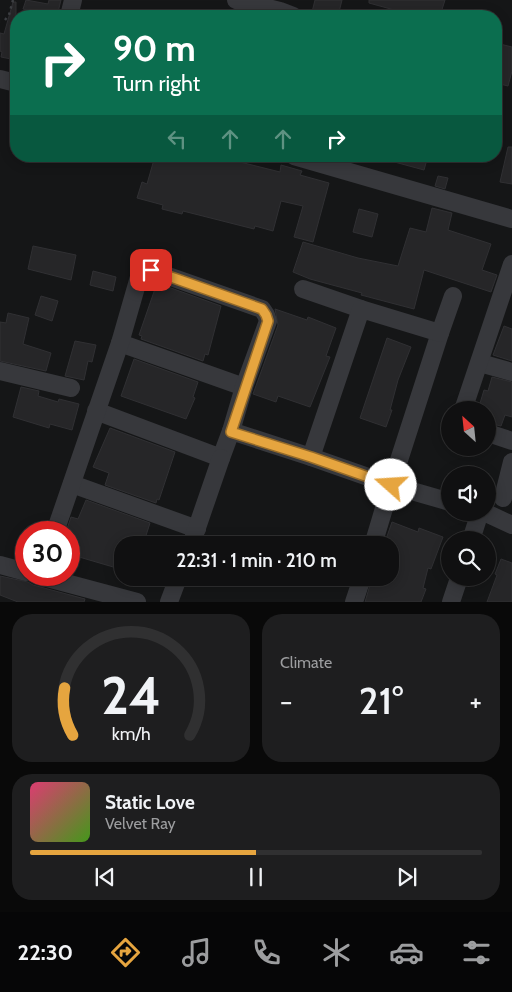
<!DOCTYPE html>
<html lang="en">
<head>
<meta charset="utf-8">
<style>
	body { margin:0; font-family:Cabin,sans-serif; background:#1e1e1f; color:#f1f3f6; height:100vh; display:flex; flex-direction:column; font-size:19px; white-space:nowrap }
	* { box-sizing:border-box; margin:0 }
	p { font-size:16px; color:#9c9d9f }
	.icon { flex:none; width:28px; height:28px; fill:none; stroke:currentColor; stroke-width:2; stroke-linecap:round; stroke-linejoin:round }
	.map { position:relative; height:602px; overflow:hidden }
	.side { display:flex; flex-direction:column; gap:12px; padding:12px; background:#090909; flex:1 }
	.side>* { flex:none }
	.banner { position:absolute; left:10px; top:10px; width:492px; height:152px; border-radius:20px; box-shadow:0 2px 12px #0003,0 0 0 1px #303031; background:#0b6e4f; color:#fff; overflow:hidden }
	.needle { width:32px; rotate:333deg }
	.buttons { position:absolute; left:441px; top:401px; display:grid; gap:10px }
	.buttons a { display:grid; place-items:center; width:55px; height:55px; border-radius:50%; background:#101011; box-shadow:0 2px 12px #0003,0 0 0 1px #303031; font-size:25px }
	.speed { position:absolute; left:15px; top:521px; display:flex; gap:10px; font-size:25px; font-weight:700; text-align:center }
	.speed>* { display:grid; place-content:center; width:65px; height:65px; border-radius:50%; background:#101011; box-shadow:0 2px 12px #0003,0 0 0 1px #303031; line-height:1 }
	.speed .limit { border:8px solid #d22; background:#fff; color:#111 }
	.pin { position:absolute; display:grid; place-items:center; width:42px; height:42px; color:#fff; margin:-21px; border-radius:10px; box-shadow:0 2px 8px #0006 }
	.me { position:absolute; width:55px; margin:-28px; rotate:289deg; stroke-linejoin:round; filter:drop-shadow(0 0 4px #0008) }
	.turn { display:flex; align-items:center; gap:18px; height:105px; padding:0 20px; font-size:22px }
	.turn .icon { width:65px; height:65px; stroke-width:2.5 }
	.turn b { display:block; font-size:35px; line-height:42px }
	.lanes { display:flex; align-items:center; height:48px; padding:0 20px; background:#0003; justify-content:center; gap:25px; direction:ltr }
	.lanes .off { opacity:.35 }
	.big { font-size:38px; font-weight:600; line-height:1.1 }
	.side .card { flex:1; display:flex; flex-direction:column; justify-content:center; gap:8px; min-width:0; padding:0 18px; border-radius:20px; background:#1e1e1f }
	.side .dial { align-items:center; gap:0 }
	.dial svg { height:130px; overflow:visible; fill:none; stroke:#303031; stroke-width:7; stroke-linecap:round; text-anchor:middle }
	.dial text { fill:#f1f3f6; stroke:none }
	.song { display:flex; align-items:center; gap:15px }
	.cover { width:60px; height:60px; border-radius:8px; background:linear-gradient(135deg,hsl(340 70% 55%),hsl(100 70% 35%)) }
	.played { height:5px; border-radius:2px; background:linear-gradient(90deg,#e6a53f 50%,#303031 50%) }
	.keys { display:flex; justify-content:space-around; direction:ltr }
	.heat { display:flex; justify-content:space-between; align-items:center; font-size:28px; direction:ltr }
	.side .tiles { flex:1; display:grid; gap:12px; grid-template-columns:1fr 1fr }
	.card:last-child { grid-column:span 2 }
	.trip { position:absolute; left:114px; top:536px; width:285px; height:50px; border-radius:20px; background:#101011; box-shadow:0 2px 12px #0003,0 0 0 1px #303031; font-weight:600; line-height:50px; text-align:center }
	.tabs { display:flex; height:80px; justify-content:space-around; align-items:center; background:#060607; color:#9c9d9f }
	.tabs .icon { width:35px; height:35px }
	.tabs .selected { color:#e6a53f }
	.tabs b { font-size:22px; color:#f1f3f6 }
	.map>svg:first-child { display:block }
	.building { fill:#262628; stroke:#303033 }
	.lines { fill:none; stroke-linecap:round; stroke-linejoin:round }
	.path { stroke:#3d3f43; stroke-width:2.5; stroke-dasharray:2.5 4; stroke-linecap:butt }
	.minor { stroke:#37383c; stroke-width:18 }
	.route-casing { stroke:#966b29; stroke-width:12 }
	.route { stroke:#e6a53f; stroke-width:9 }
</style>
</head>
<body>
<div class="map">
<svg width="512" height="602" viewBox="0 0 512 602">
	<rect width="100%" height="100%" fill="#151617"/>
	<g class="building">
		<path d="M26 0 48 4 49 0H61L57 16H41V14L23 9Z"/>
		<path d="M315 0H342L338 16H311Z"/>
		<path d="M369 0H445L440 16H416L369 3Z"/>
		<path d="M13 2H16V55L12 54 11 59 1 57 2 52 0 51V33L4 34Z"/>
		<path d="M496 43 512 47V71L508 86 496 83 500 62 496 61Z"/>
		<path d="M508 147H512V184L500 182Z"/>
		<path d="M155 156H216L280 172 281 165 302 171 300 175 329 183 313 242 294 237 303 206 281 201 273 231 255 226 254 229 183 211 182 214 162 209 163 205 137 198 142 182 147 184Z"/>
		<path d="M388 156H428L424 170 387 160Z"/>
		<path d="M438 176 448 178 445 189 435 186Z"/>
		<path d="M432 208 452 213 448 230 491 244 482 270 497 275 491 292 424 270 414 309 361 295 362 293 310 279 293 272 303 242 358 258 398 266 410 228 426 232Z"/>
		<path d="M359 209 378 214 372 237 353 232Z"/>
		<path d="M33 246 76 255 71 280 28 269Z"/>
		<path d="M93 271 116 277 113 291 90 285Z"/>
		<path d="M157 283 221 306 208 355 205 354 203 361 141 339 142 336 139 335Z"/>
		<path d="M41 296 58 301 52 321 35 315Z"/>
		<path d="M275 309 307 320 308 317 336 328 326 356 330 357 310 407 278 396 276 402 253 394 278 325Z"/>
		<path d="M8 313 29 318 23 344 51 353 46 371 0 361V322L6 323Z"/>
		<path d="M504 326 512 329V361L493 355Z"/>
		<path d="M387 338 411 347 398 380 390 410H392L386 427 360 418Z"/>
		<path d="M75 341 96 345 92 362 88 361 84 380 65 376Z"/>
		<path d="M134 359 198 382 193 397 195 398 186 419 121 396Z"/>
		<path d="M492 377 512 382V417L505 415 501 426 488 423V410H478L484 390 488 391Z"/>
		<path d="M21 387 39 391 38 396 58 402 59 399 79 404 72 430 50 424 49 428 13 417Z"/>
		<path d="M110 428 175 452 159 500 157 499 156 503 105 485 109 473 93 467Z"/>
		<path d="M86 500 150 523 143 545H122V562L120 569 69 554V532H66L71 517 78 519Z"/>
		<path d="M392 522 418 532 419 528 443 537 431 569 428 568 423 588 426 589 421 602H365L372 578H390V545H384Z"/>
		<path d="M501 559 512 563V602H487L497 575 495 574Z"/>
		<path d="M0 576 28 582 33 585 85 599 84 602H18L0 595Z"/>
	</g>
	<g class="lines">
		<path class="path" d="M5 20 9 15 13 0"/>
		<g class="minor">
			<path d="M236 0 280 11 293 16"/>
			<path d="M69 16 73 0"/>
			<path d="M0 79 16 83"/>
			<path d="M294 156 512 219"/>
			<path d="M303 289 361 309"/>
			<path d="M440 333 391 485 450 502"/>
			<path d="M120 343 244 387"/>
			<path d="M480 363 512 372"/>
			<path d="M0 371 71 388"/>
			<path d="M463 410 512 264"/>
			<path d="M96 411 221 458 231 431"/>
			<path d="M488 433 512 441"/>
			<path d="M72 484 197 529"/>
			<path d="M503 498 512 462"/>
			<path d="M484 512 512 525"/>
			<path d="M55 532 120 343 139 277 144 272 151 270 262 309 266 315 268 321 244 387 231 431 311 457"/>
			<path d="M471 540 480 512"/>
			<path d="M191 545 221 458"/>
			<path d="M373 545 391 485 311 457 361 309 440 333 453 296"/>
			<path d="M0 565 26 572"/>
			<path d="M36 575 137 602"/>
			<path d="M169 602 178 578"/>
			<path d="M354 602 362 578"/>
			<path d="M451 602 459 578"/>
		</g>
	</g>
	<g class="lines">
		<defs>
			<path id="route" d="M151 270 262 309 266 315 268 321 231 432 311 457 391 485"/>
		</defs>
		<use href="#route" class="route-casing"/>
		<use href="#route" class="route"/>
	</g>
</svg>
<div class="buttons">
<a><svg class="needle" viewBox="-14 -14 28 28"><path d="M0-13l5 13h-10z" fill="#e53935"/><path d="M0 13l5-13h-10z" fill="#9c9d9f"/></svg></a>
<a><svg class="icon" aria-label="sound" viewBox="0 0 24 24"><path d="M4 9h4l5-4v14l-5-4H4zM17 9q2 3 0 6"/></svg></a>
<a><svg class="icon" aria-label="search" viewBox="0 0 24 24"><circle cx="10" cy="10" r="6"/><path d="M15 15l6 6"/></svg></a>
</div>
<div class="speed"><div class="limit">30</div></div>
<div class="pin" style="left:151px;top:270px;background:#d93025"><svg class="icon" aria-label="arrive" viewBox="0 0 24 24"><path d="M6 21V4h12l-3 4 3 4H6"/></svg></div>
<svg class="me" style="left:391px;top:485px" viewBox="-20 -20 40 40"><circle r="19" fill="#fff"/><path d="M0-13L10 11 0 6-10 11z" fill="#e6a53f"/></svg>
<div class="trip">22:31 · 1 min · 210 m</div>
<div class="banner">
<div class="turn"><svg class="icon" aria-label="right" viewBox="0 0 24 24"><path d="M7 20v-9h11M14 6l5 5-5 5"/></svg><div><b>90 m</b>Turn right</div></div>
<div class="lanes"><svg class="icon off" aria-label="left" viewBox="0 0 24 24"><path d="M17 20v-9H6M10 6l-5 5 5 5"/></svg><svg class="icon off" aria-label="ahead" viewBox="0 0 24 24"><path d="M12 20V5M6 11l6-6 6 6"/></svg><svg class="icon off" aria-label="ahead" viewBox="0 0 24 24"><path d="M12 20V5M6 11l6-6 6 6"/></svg><svg class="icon" aria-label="right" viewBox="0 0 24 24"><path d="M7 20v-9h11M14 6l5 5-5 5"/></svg></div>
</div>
</div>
<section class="side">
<div class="tiles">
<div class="card dial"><svg viewBox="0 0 100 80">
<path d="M14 69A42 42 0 1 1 86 69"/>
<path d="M14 69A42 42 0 0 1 9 40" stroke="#e6a53f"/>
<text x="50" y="56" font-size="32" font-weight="700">24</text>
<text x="50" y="72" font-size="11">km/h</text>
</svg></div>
<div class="card"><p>Climate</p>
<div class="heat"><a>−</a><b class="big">21°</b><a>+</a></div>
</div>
<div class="card">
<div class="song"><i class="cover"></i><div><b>Static Love</b><p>Velvet Ray</p></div></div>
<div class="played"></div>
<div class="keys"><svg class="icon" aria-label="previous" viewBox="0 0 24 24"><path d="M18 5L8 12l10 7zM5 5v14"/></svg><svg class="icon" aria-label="pause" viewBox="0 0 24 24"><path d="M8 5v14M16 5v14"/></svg><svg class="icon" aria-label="next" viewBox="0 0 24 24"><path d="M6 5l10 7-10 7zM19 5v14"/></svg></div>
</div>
</div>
</section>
<nav class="tabs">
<b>22:30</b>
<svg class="icon selected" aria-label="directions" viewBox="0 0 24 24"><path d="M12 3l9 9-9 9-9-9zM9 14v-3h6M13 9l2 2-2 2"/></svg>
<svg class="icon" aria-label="music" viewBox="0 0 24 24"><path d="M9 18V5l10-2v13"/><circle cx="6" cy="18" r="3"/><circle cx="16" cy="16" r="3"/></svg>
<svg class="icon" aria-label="phone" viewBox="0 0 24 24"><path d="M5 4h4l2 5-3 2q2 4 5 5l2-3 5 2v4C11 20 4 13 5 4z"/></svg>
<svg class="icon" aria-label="climate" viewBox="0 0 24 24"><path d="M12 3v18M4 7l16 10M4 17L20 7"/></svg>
<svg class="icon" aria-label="car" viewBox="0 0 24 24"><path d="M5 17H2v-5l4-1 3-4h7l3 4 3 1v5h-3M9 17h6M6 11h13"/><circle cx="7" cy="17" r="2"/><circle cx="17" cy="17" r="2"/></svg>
<svg class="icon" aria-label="filters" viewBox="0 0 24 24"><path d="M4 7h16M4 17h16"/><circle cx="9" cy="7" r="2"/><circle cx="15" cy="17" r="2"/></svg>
</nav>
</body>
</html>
